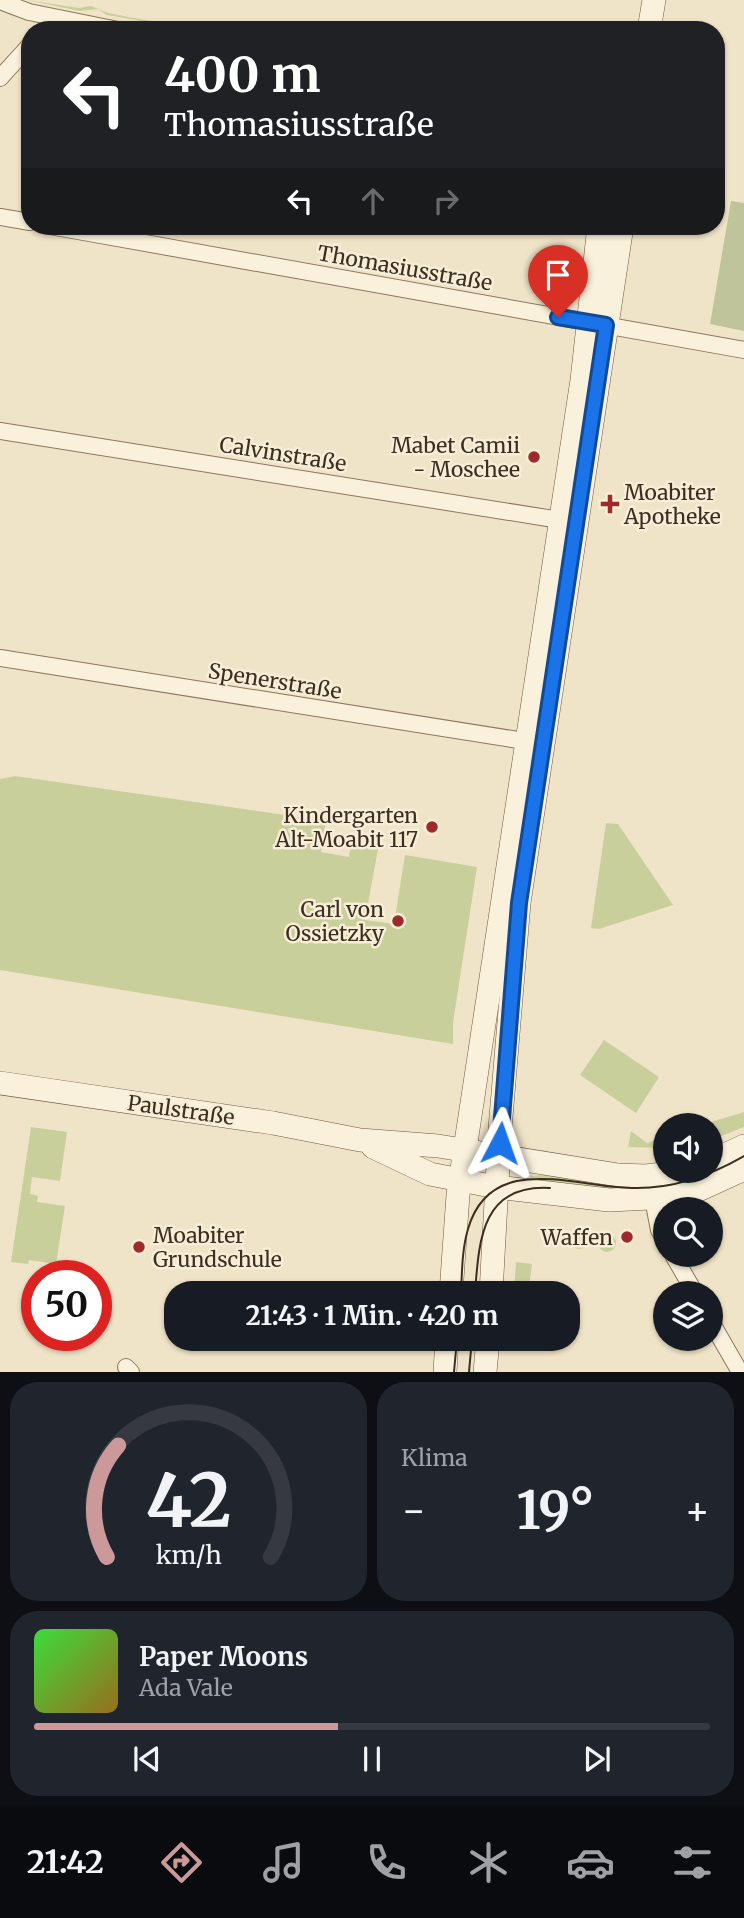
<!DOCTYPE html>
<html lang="de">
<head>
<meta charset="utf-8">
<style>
	body { margin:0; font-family:Merriweather,serif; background:#20242c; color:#f1f3f6; height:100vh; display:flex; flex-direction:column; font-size:26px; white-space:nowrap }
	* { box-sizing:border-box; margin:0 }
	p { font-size:23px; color:#9ea1a6 }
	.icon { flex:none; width:38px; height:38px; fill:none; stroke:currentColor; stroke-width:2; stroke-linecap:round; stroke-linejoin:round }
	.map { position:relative; height:1372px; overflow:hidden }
	.side { display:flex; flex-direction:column; gap:10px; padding:10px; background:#0d0f14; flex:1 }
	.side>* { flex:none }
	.banner { position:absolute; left:21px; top:21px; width:704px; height:214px; border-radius:28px; box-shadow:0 2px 5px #0004; background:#202124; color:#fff; overflow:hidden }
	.buttons { position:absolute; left:653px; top:1113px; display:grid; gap:14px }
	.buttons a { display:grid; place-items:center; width:70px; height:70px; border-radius:50%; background:#171b24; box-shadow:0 2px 5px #0004; font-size:35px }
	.speed { position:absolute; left:21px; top:1260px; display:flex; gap:14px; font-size:35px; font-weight:700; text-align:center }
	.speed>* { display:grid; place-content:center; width:91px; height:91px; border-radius:50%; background:#171b24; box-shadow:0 2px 5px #0004; line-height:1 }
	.speed .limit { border:10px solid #d22; background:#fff; color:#111 }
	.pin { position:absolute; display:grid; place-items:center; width:60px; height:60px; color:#fff; margin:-72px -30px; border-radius:50% 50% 50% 0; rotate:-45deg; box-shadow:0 0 7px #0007 }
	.pin .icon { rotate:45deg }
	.me { position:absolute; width:77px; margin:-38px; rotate:4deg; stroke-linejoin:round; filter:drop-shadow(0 0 5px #0008) }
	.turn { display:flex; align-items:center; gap:24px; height:147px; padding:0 28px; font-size:32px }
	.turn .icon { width:91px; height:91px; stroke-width:2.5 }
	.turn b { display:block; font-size:49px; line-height:60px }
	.lanes { display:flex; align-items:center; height:66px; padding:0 28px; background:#0003; justify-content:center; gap:35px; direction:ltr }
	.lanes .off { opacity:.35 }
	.big { font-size:52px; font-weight:700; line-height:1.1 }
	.side .widget { flex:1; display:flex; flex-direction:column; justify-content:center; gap:10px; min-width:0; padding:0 24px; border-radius:28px; background:#20242c }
	.side .dial { align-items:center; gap:0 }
	.dial svg { height:182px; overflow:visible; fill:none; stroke:#363941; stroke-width:7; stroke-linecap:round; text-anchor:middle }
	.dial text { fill:#f1f3f6; stroke:none }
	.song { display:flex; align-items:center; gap:21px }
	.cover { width:84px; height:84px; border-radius:10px; background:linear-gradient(135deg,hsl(120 70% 55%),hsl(40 70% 35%)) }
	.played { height:7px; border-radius:4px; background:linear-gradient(90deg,#cc999b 45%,#363941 45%) }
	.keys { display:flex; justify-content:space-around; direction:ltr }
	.heat { display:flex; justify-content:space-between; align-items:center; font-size:38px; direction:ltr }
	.side .tiles { flex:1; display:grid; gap:10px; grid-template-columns:1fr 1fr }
	.widget:last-child { grid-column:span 2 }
	.trip { position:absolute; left:164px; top:1281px; width:416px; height:70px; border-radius:28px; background:#171b24; box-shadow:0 2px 5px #0004; font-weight:700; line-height:70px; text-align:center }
	.tabs { display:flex; height:112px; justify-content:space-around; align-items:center; background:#090b0e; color:#9ea1a6 }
	.tabs .icon { width:49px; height:49px }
	.tabs .active { color:#cc999b }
	.tabs b { font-size:32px; color:#f1f3f6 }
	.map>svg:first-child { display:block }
	.green { fill:#c9cf9b }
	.cemetery { fill:#bfc49a }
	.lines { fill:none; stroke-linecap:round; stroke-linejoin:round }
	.street-casing { stroke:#8d765c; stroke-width:18 }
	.secondary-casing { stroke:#6f573f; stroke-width:24 }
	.street { stroke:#faf1dc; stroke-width:16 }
	.secondary { stroke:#faf1dc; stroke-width:23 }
	.tram { stroke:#3d2e20; stroke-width:2 }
	.route-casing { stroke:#114b97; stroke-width:18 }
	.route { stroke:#1a73e8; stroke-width:12 }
	.poi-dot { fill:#9e2a2b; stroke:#f7eed8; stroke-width:2.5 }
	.labels { text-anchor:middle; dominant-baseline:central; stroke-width:5; stroke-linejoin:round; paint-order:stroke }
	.street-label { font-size:21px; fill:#3d2e20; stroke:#f7eed8 }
	.poi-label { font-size:21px; fill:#3d2e20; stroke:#f7eed8; text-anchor:end }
</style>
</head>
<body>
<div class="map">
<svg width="744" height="1372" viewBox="0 0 744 1372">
	<rect width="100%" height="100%" fill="#f0e4c8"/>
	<g class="green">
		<path d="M26 0 79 8 91 6 108 13 197 30 107 15 98 9 80 11Z"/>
		<path d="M15 776 326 821 321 852 349 857 351 844 378 849 365 920 394 924 405 855 477 867 453 1023V1044L0 970V779Z"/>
		<path d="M606 823 618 824 673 905 599 929 591 928Z"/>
		<path d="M604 1040 659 1077 636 1113 580 1075Z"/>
		<path d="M744 1112V1127L711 1140 710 1125H701Z"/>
		<path d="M31 1127 67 1132 60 1181 32 1177 30 1194 38 1196 37 1202 65 1206 56 1264 29 1260 28 1264 11 1262Z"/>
		<path d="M631 1131 647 1143 665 1137V1148L628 1147Z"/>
		<path d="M726 1161 691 1186 630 1193 531 1181 530 1176 541 1175 542 1172 695 1175 710 1171Z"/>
		<circle cx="551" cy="1236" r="9"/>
		<circle cx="579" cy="1240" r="9"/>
		<circle cx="607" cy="1243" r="9"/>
		<path d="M516 1262 532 1264 529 1288H525L524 1293H514Z"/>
	</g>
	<path class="cemetery" d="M731 201 744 203V331L710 324Z"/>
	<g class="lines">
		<defs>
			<g id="street">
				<path d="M0 1 29 12 118 30"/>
				<path d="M0 78 30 45"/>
				<path d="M0 217 30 222"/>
				<path d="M50 226 744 350"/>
				<path d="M0 431 560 520"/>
				<path d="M0 658 537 743"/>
				<path d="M653 1199 659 1230 665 1240"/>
				<path d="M673 1255 695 1293"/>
				<path d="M710 1320 740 1372"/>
				<path d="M126 1367 131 1372"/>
			</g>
			<g id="secondary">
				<path d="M649 30 654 0"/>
				<path d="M0 1083 273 1123 360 1140 438 1146 618 1175 646 1176 685 1171"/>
				<path d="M373 1147 430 1174 496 1187 609 1200 672 1197 696 1191 744 1169"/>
				<path d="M710 1162 744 1146"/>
				<path d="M451 1293 458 1195 582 380 599 226"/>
				<path d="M491 1293 500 1129 519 903 622 226"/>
				<path d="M445 1372 447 1339"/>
				<path d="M485 1372 488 1339"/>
			</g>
		</defs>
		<use href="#street" class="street-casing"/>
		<use href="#secondary" class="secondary-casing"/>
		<use href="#street" class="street"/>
		<use href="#secondary" class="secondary"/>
		<g class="tram">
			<path d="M461 1293C462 1272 462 1249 468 1229 491 1149 580 1189 637 1188 676 1188 711 1175 744 1156"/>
			<path d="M475 1293C479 1241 481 1184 550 1188"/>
			<path d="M454 1372 457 1339"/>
			<path d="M469 1372 472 1339"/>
		</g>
	</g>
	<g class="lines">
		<defs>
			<path id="route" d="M500 1143 519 903 606 325 558 317"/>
		</defs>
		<use href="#route" class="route-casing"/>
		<use href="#route" class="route"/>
	</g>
	<g class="poi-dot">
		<circle cx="534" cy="457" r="7"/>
		<path d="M606.5 493.5h7v7h7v7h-7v7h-7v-7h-7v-7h7z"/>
		<circle cx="432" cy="827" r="7"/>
		<circle cx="398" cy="921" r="7"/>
		<circle cx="627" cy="1237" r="7"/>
		<circle cx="139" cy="1247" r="7"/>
	</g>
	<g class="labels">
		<g class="street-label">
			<text transform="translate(405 268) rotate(10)">Thomasiusstraße</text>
			<text transform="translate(283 454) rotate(9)">Calvinstraße</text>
			<text transform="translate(275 681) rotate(9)">Spenerstraße</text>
			<text transform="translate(181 1110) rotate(8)">Paulstraße</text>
		</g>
		<g class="poi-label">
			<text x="520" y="445">Mabet Camii<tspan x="520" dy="24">- Moschee</tspan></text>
			<text x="624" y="492" text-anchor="start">Moabiter<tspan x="624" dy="24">Apotheke</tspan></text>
			<text x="418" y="815">Kindergarten<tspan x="418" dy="24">Alt-Moabit 117</tspan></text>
			<text x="384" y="909">Carl von<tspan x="384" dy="24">Ossietzky</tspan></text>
			<text x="153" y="1235" text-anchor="start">Moabiter<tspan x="153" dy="24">Grundschule</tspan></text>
			<text x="613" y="1237">Waffen</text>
		</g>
	</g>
</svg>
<div class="buttons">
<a><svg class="icon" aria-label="sound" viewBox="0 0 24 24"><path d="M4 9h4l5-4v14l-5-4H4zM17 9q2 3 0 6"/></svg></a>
<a><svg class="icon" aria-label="search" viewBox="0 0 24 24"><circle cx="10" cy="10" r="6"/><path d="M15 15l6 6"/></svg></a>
<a><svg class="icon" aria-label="layers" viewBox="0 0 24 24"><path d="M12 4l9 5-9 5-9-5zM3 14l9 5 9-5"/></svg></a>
</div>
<div class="speed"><div class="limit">50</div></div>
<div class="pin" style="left:558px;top:317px;background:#d93025"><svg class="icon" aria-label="arrive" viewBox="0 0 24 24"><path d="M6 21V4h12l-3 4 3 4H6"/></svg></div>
<svg class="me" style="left:500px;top:1143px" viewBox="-20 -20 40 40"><path d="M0-17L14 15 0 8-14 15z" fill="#1a73e8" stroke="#fff" stroke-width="4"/></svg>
<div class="trip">21:43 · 1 Min. · 420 m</div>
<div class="banner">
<div class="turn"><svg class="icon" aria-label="left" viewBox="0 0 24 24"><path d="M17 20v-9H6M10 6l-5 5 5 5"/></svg><div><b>400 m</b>Thomasiusstraße</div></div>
<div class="lanes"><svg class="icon" aria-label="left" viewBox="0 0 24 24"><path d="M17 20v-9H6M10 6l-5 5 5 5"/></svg><svg class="icon off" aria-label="ahead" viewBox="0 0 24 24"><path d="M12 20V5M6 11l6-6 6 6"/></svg><svg class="icon off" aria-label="right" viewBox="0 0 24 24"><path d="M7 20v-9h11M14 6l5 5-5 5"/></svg></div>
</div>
</div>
<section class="side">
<div class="tiles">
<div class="widget dial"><svg viewBox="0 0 100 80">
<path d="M14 69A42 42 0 1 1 86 69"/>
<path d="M14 69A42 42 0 0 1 19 20" stroke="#cc999b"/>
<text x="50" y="56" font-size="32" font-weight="700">42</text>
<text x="50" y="72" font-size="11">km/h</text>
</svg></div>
<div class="widget"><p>Klima</p>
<div class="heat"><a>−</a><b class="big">19°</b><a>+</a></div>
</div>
<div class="widget">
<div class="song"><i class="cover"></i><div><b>Paper Moons</b><p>Ada Vale</p></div></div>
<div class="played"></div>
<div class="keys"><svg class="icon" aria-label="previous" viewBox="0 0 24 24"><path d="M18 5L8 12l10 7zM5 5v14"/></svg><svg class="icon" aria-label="pause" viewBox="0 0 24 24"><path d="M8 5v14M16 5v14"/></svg><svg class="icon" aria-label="next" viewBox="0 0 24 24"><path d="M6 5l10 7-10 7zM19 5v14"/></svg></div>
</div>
</div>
</section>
<nav class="tabs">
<b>21:42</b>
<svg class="icon active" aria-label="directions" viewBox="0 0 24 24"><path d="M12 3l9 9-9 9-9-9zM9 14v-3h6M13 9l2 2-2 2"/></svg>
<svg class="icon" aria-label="music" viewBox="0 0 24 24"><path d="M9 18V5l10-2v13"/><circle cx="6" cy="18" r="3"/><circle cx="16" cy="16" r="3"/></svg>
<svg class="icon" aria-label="phone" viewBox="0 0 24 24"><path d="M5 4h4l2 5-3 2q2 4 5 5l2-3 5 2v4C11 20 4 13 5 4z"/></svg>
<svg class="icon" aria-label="climate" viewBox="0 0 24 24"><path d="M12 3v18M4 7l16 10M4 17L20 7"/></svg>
<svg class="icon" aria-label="car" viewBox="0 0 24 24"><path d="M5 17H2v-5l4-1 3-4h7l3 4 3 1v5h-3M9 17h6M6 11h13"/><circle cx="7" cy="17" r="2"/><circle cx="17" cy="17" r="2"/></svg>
<svg class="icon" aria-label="filters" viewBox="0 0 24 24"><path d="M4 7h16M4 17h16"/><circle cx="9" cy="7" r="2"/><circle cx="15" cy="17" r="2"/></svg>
</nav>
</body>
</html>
